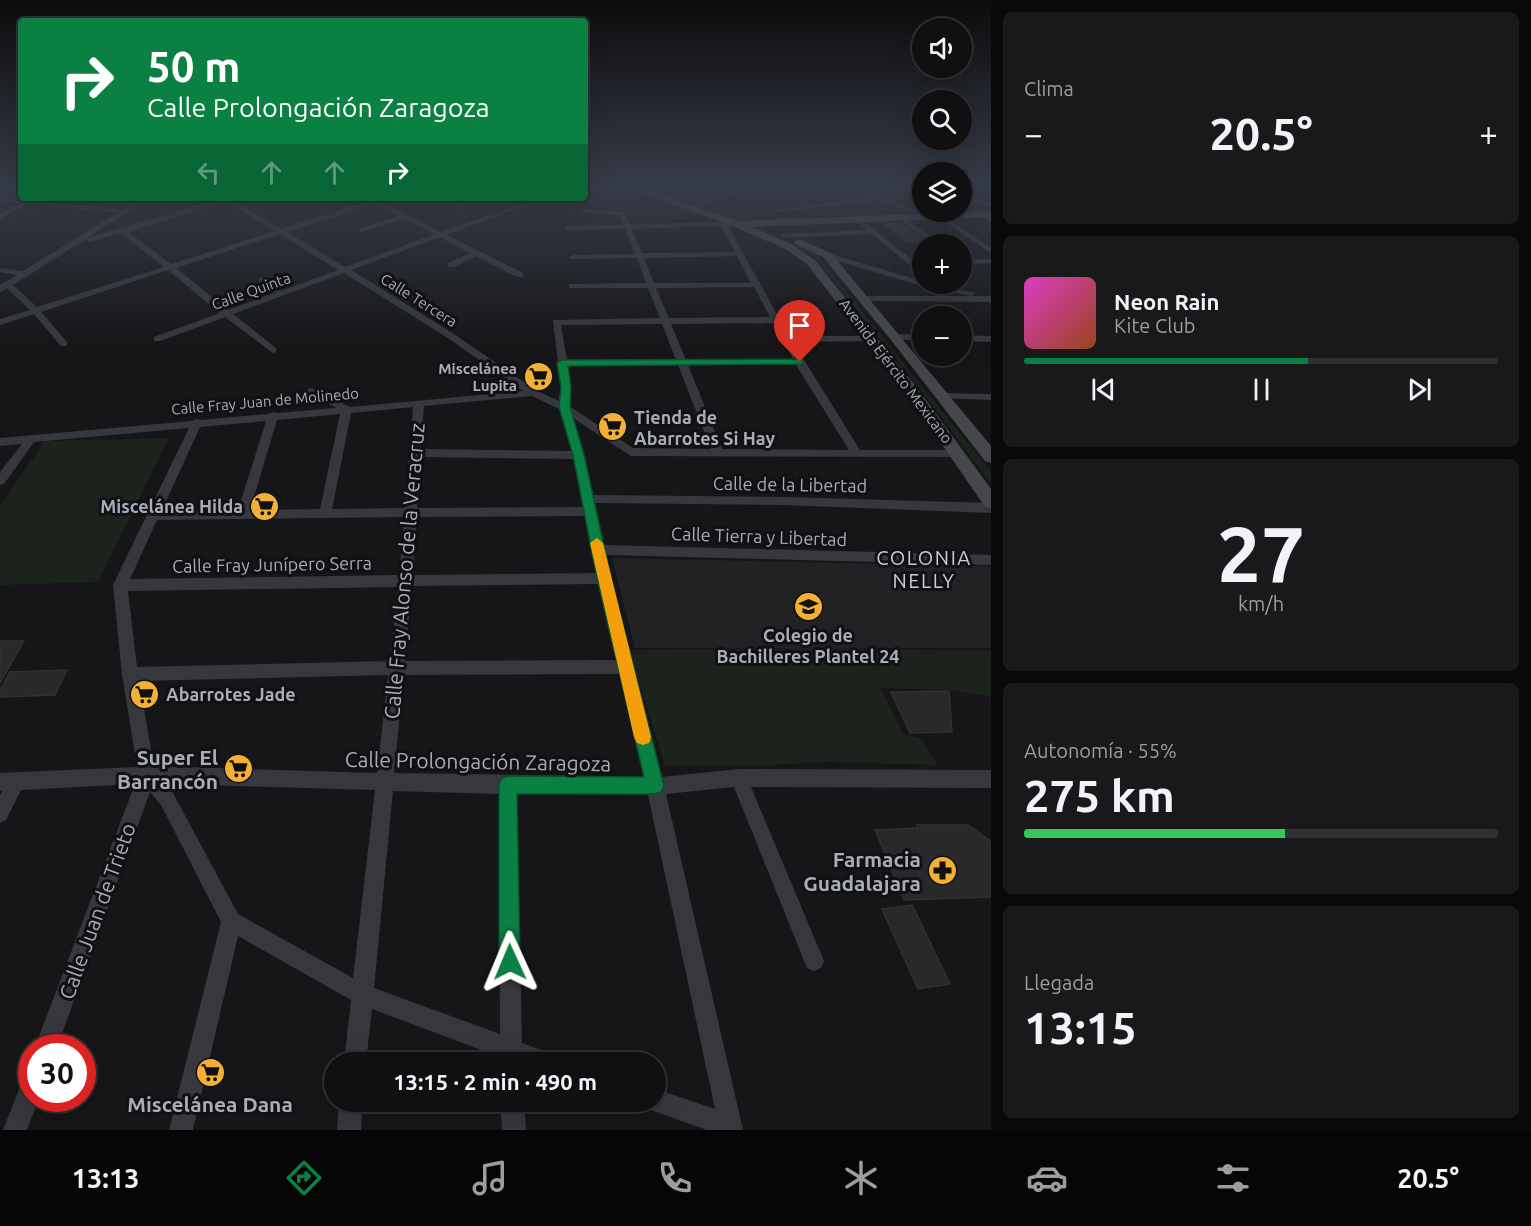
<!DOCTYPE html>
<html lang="es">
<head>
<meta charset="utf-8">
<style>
	body { margin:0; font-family:Ubuntu,sans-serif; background:#19191b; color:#f1f3f6; height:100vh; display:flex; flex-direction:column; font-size:22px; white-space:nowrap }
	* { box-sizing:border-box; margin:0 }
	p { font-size:20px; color:#9c9d9f }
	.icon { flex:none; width:33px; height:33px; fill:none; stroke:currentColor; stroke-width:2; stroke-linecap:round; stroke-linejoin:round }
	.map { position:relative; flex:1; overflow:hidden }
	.sheet { display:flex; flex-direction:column; gap:12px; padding:12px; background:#09090a; width:540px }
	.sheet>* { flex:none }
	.top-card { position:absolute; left:18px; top:18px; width:570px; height:183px; border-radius:6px; box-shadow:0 6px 24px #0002,0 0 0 2px #303032; background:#0b8043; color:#fff; overflow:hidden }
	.buttons { position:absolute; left:912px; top:18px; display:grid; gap:12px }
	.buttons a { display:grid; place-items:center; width:60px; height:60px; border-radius:50%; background:#101012; box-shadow:0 6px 24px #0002,0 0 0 2px #303032; font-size:30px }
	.speed { position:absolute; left:18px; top:1034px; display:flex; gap:12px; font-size:30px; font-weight:700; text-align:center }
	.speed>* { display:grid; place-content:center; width:78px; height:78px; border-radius:50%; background:#101012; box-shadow:0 6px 24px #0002,0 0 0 2px #303032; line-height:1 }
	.speed .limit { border:9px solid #d22; background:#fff; color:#111 }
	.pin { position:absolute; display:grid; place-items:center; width:51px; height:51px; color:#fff; margin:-62px -26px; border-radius:50% 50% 50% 0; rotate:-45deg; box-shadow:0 0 6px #0007 }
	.pin .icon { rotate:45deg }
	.me { position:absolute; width:66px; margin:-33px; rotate:359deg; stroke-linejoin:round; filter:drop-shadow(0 0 4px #0008) }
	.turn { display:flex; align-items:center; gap:21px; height:126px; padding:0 30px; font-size:27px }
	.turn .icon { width:78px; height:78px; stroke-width:2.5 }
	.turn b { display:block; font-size:42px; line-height:51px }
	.lanes { display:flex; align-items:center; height:57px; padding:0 30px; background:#0003; justify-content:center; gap:30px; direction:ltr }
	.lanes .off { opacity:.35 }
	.big { font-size:45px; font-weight:600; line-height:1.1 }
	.sheet .widget { flex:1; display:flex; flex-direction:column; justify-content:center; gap:9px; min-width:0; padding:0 21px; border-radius:9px; background:#19191b }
	.sheet .dial { align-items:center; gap:0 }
	.dial b { font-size:78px; line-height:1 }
	.song { display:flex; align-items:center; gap:18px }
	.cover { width:72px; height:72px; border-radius:9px; background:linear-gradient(135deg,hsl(310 70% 55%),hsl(20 70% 35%)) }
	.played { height:6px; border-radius:3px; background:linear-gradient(90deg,#0b8043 60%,#303032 60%) }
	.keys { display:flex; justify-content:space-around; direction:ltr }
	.heat { display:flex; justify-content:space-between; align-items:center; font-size:33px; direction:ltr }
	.charge { height:9px; border-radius:4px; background:linear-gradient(90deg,#34c759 55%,#303032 0) }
	.trip { position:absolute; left:324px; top:1052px; width:342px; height:60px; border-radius:30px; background:#101012; box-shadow:0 6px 24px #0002,0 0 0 2px #303032; font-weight:600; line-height:60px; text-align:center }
	.tab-bar { display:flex; height:96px; justify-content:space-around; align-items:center; background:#060607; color:#9c9d9f }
	.tab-bar .icon { width:42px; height:42px }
	.tab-bar .selected { color:#0b8043 }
	.tab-bar b { font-size:27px; color:#f1f3f6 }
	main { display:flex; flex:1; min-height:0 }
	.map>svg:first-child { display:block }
	.built { fill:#222225 }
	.green { fill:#1c231d }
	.building { fill:#29292c; stroke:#303034; stroke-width:1.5 }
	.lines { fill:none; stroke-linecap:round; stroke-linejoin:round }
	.street { fill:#37383d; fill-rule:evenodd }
	.secondary { fill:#45474d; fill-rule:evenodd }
	.route { fill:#0b8043; stroke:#07532c; stroke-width:1.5 }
	.slow { fill:#f59e0b }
	.labels { text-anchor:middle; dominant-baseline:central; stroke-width:6; stroke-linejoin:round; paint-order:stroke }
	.far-street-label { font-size:15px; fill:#a8adb8; stroke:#111113 }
	.far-poi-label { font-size:15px; font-weight:bold; fill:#a8adb8; stroke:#111113; text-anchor:end }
	.poi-label { font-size:18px; font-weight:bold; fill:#a8adb8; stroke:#111113; text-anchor:start }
	.street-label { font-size:18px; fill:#a8adb8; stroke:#111113 }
	.neighbourhood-label { font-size:20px; letter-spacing:1.5px; fill:#c9ccd4; stroke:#111113 }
	.near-street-label { font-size:21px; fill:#a8adb8; stroke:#111113 }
	.near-poi-label { font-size:21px; font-weight:bold; fill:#a8adb8; stroke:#111113; text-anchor:end }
</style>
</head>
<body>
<main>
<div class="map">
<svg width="991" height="1130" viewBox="0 0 991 1130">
	<rect width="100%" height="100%" fill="#161618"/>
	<path class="built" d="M612 558 991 566V648H635Z"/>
	<g class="green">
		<path d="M435 198H496L462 210Z"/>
		<path d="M763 232 809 249 817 255 991 472V484L930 402 813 255Z"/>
		<path d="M169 438 98 582 0 585V506L45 441Z"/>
		<path d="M813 648 991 651V697L949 690 881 688 903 734 922 739 937 765 828 762 745 766 665 765 632 659V650Z"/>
	</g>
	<g class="building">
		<path d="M901 223 925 242H908L884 224Z"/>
		<path d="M0 641H24L0 683Z"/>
		<path d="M67 670 55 695 0 697V691L10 672Z"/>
		<path d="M949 691 952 732 910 733 891 692Z"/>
		<path d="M917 825H968L989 840 991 845V897L904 900 875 830 918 828Z"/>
		<path d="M912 905 950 984 918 989 882 909Z"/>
	</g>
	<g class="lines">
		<g class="street">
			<path d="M661 185 654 188 651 186V185Z"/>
			<path d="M752 185H763L701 204 696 203Z"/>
			<path d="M832 185H843L823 192 820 190Z"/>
			<path d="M844 185H854L930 216 925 217 879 200 779 212 776 210 872 197Z"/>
			<path d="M889 185H899L922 195V199Z"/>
			<path d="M962 193 991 203V207L962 197Z"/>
			<path d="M0 197 123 210 142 198H150L87 238 222 198H235L233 200 281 229 369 201 368 198H388L381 201 441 232 526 203V205L447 235 523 273V277H517L476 256 454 267H448V263L470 253 440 237 351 270 454 334 537 391 559 401 561 388 553 320 660 318 648 288H569V284H572L646 283 637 258 570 259 569 257 573 255 635 254 625 229 565 230V226H568L623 225 619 215 579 212 581 209 624 212 630 224 737 222V226H728L789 336H874L876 338 871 341 793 342 860 450H959L965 454 963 457 631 456 573 418 585 455 593 495 784 497 991 503V513L784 505 595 503 604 545 991 555V565L606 555 661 777 739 769 991 770V788L751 787 824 961 821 968 814 971 807 968 734 787 666 794 743 1130H707L648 1109 644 1101H656V1089L715 1109 648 795 517 794 522 1043 552 1054 555 1062H500V1057L372 1009 366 1062H344L351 1000 238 936 193 1130H169L221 922 161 805 150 792 57 1047H35L135 784 21 790 6 820 0 823V795L2 791H0V773L137 767 122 674 113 585 189 428 34 442 4 484 0 485V472L22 444 0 446V438L192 421 197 419 201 420 268 414 273 412 277 413 336 408 308 393V389L312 388 350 407 523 391 448 338 344 273 233 314 276 348V352L273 353 225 317 160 341H154V337L220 313 168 270 41 312 67 342V346H61L34 314 0 325V319L30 310 7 288 0 292V285L17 275 0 272V268L23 271 117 213 29 204 0 219V214L21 203 0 201ZM226 202 275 231 171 264 128 232ZM375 204 399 216 360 228V232L404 219 435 234 345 267 287 232ZM721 226 735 252 642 253 632 229ZM121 233 164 267 37 307 13 285 86 239 89 242ZM280 234 338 270 281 291 265 278H259V282L274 293 228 310 176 268ZM737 256 751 283H654L644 258ZM754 287 770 317 669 318 656 288ZM773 323 793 359 686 360 671 324ZM662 324 676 360H567L561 325ZM678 365 711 449 633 448 569 406 571 388 568 366ZM688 365H796L849 450 722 449ZM532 396 559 409 572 451 421 449 424 406ZM413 407 405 508 332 509 351 413ZM340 414 320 509 250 510 277 420ZM266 421 238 510H162L200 427ZM421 457 574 459 583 507 417 508ZM585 516 596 573 413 575 417 517ZM404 517 399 575 130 579 157 520ZM598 584 616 660 405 661 412 586ZM398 587 390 661 137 667 128 591ZM620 674 644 777 394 773 404 675ZM388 675 377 773 154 766 139 681ZM166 784 375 790 353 978 238 914 173 793ZM393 791 499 794 500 1034 374 988Z"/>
			<path d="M982 213 991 217V222L980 216Z"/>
			<path d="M940 214 991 248V253L938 217Z"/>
			<path d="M900 215 939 242V244H932L898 218 896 217Z"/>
			<path d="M858 217 913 260H922V264H908L872 234 783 238 779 236 783 234 867 230 856 220 854 219Z"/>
			<path d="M827 253 922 281V284H935L975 293 971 296 922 286 824 257 823 255Z"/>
			<path d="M991 259V263L962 264V260Z"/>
			<path d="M865 296H991V302L862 301 861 299Z"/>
			<path d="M896 334 922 335V341L893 339 891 337Z"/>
			<path d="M962 335 991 336V342L962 341Z"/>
			<path d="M943 393 991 394V400L939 398V394Z"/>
			<path d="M32 1074V1098H39L27 1130H3L24 1077Z"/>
			<path d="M339 1101H363L361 1130H337Z"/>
			<path d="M500 1101H524L526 1130H502Z"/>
		</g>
		<g class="secondary">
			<path d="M619 185H633L738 221 991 211V217L752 227 793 245 815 260 921 393 991 489V508L985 507 911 399 807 264 785 249 733 226Z"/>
			<path d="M799 239 831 253 991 446V463L985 461 891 340 823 257 795 244 794 242Z"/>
		</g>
	</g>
	<linearGradient id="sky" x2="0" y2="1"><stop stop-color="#0c0c0d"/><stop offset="0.54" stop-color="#363c48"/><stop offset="1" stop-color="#363c48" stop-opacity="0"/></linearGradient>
	<rect width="991" height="344" fill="url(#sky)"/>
	<path class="route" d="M800 359 803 360V364L568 366 571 388 570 407 584 455 611 578 664 786 661 792 655 794H517L520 962 517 969 510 973 502 969 499 962V785L501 779 508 776 644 777 597 578 573 455 559 407 561 388 557 363 562 360Z"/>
	<path class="slow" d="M597 538 603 543 651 737 649 743 643 745 637 743 634 737 590 543Z"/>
	<defs>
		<symbol id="supermarket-disc" viewBox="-11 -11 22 22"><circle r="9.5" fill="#f2b134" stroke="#111113"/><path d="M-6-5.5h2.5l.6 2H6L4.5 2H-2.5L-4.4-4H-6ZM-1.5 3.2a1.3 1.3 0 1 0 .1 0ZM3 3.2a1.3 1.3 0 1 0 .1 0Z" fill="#111"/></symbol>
		<symbol id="school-disc" viewBox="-11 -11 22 22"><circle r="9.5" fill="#f2b134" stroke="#111113"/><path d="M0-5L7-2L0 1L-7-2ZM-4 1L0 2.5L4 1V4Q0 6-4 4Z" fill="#111"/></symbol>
		<symbol id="pharmacy-disc" viewBox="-11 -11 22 22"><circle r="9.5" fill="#f2b134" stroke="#111113"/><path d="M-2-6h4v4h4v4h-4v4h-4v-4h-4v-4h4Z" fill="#111"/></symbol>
	</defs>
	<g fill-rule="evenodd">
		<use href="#supermarket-disc" x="522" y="360" width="33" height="33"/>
		<use href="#supermarket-disc" x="596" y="410" width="33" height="33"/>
		<use href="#supermarket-disc" x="248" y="490" width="33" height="33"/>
		<use href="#school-disc" x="792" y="590" width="33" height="33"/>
		<use href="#supermarket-disc" x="128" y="678" width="33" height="33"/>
		<use href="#supermarket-disc" x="222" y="752" width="33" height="33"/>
		<use href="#pharmacy-disc" x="926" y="854" width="33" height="33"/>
		<use href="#supermarket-disc" x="194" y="1056" width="33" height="33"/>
	</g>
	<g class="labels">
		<g class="far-street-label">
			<text transform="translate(251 291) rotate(-20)">Calle Quinta</text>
			<text transform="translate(419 300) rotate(32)">Calle Tercera</text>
			<text transform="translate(896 371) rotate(53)">Avenida Ejército Mexicano</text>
			<text transform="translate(265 401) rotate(-5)">Calle Fray Juan de Molinedo</text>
		</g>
		<g class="far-poi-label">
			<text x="517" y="368">Miscelánea<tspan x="517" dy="17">Lupita</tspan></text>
		</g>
		<g class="poi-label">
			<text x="634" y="417">Tienda de<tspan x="634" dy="21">Abarrotes Si Hay</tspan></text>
			<text x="243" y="506" text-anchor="end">Miscelánea Hilda</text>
			<text x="808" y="635" text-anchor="middle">Colegio de<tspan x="808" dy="21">Bachilleres Plantel 24</tspan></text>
			<text x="166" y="694">Abarrotes Jade</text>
		</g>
		<g class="street-label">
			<text transform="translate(790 484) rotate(1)">Calle de la Libertad</text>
			<text transform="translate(759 536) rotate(2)">Calle Tierra y Libertad</text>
			<text transform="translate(272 564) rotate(-1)">Calle Fray Junípero Serra</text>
		</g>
		<g class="neighbourhood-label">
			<text x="924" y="557">COLONIA<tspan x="924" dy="23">NELLY</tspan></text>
		</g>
		<g class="near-street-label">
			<text transform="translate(404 571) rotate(-85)">Calle Fray Alonso de la Veracruz</text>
			<text transform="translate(478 761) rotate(1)">Calle Prolongación Zaragoza</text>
			<text transform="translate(97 911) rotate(-70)">Calle Juan de Trieto</text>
		</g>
		<g class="near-poi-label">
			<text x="218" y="757">Super El<tspan x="218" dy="24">Barrancón</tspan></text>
			<text x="921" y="859">Farmacia<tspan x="921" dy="24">Guadalajara</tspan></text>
			<text x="210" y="1104" text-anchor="middle">Miscelánea Dana</text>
		</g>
	</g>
</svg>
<div class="buttons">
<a><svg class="icon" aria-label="sound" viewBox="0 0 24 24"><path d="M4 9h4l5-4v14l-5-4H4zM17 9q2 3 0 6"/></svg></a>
<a><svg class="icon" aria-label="search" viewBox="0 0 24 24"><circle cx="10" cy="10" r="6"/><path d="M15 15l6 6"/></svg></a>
<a><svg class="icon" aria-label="layers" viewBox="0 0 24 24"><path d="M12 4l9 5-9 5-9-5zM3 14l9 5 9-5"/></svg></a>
<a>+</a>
<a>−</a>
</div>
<div class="speed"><div class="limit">30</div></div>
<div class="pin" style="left:800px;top:362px;background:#d93025"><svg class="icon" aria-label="arrive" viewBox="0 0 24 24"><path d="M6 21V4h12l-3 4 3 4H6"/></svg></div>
<svg class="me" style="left:510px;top:962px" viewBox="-20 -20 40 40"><path d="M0-17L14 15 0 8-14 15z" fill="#0b8043" stroke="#fff" stroke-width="4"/></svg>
<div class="trip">13:15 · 2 min · 490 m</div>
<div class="top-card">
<div class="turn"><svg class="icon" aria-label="right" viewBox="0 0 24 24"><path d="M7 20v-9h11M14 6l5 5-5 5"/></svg><div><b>50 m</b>Calle Prolongación Zaragoza</div></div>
<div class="lanes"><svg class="icon off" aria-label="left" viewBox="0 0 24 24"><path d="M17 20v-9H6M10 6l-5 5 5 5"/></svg><svg class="icon off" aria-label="ahead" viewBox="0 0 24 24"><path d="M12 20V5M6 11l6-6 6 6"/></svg><svg class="icon off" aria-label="ahead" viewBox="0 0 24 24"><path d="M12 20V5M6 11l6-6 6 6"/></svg><svg class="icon" aria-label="right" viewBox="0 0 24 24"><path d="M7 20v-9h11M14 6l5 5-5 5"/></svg></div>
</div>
</div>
<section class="sheet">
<div class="widget"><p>Clima</p>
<div class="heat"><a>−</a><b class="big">20.5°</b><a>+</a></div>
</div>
<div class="widget">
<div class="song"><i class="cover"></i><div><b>Neon Rain</b><p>Kite Club</p></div></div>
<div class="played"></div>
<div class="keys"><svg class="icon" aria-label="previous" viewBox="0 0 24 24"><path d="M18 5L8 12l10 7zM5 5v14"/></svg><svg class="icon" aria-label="pause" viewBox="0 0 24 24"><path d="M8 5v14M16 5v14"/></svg><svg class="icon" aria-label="next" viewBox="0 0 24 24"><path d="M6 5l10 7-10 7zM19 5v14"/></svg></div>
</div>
<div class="widget dial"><b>27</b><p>km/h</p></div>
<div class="widget"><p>Autonomía · 55%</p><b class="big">275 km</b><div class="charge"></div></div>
<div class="widget"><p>Llegada</p><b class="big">13:15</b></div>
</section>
</main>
<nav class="tab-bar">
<b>13:13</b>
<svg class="icon selected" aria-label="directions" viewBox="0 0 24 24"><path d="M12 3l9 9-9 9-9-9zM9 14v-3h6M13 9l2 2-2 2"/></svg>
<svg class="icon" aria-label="music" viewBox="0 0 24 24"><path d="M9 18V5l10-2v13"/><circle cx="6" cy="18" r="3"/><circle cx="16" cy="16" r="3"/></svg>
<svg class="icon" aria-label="phone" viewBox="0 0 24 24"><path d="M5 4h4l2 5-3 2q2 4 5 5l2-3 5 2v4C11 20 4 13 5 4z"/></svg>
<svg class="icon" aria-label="climate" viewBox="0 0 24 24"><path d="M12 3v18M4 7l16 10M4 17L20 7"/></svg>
<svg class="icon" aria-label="car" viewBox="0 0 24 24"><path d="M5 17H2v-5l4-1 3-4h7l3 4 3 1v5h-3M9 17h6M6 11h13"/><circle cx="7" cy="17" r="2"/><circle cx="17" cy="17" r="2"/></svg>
<svg class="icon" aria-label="filters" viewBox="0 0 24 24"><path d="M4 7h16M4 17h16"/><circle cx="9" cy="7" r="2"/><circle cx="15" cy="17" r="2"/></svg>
<b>20.5°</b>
</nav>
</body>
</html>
